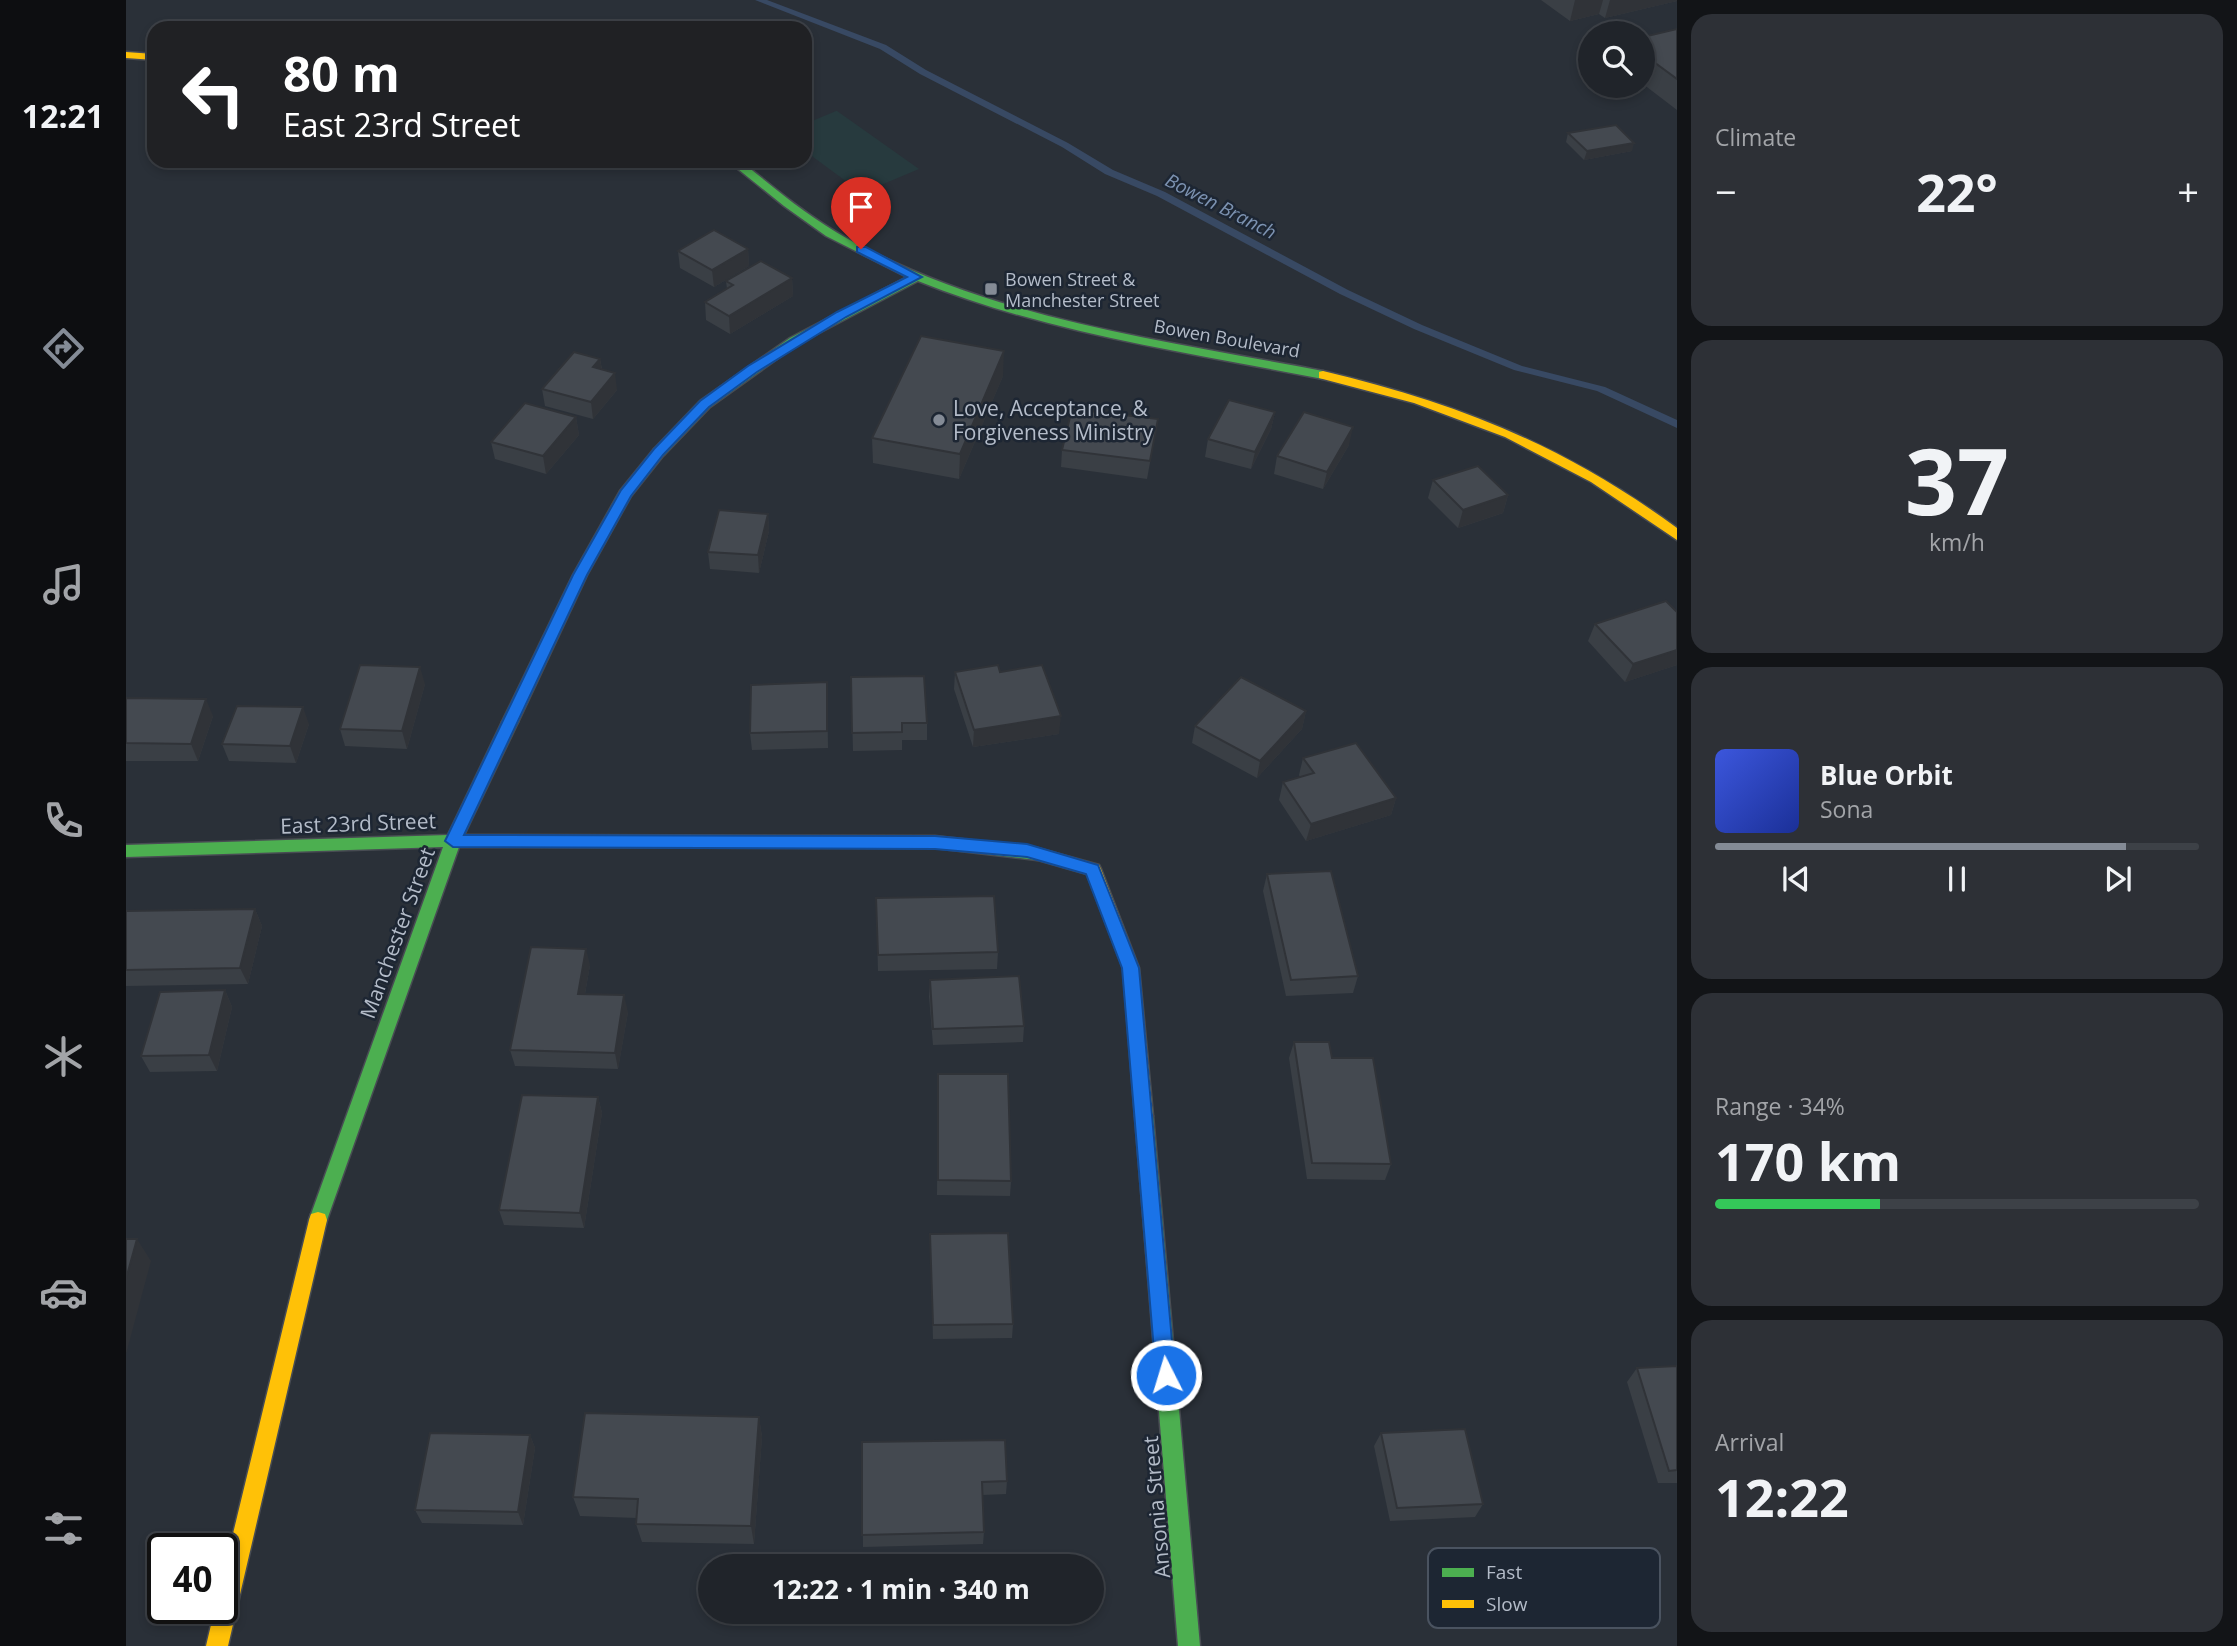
<!DOCTYPE html>
<html lang="en">
<head>
<meta charset="utf-8">
<style>
	body { margin:0; font-family:"Open Sans",sans-serif; background:#2d3036; color:#f1f3f6; height:100vh; display:flex; flex-direction:column; font-size:26px; white-space:nowrap }
	* { box-sizing:border-box; margin:0 }
	p { font-size:23px; color:#a2a4a8 }
	.icon { flex:none; width:38px; height:38px; fill:none; stroke:currentColor; stroke-width:2; stroke-linecap:round; stroke-linejoin:round }
	.map { position:relative; flex:1; overflow:hidden }
	.panel { display:flex; flex-direction:column; gap:14px; padding:14px; background:#121417; width:560px }
	.panel>* { flex:none }
	.guide { position:absolute; left:21px; top:21px; width:665px; height:147px; border-radius:21px; box-shadow:0 4px 10px #0003,0 0 0 2px #3d4147; background:#202124; color:#fff; overflow:hidden }
	.fabs { position:absolute; left:1452px; top:21px; display:grid; gap:14px }
	.fabs a { display:grid; place-items:center; width:77px; height:77px; border-radius:50%; background:#20242a; box-shadow:0 4px 10px #0003,0 0 0 2px #3d4147; font-size:35px }
	.speed { position:absolute; left:21px; top:1533px; display:flex; gap:14px; font-size:35px; font-weight:700; text-align:center }
	.speed>* { display:grid; place-content:center; width:91px; height:91px; border-radius:50%; background:#20242a; box-shadow:0 4px 10px #0003,0 0 0 2px #3d4147; line-height:1 }
	.speed .limit { border:4px solid #111; border-radius:10px; background:#fff; color:#111 }
	.pin { position:absolute; display:grid; place-items:center; width:60px; height:60px; color:#fff; margin:-72px -30px; border-radius:50% 50% 50% 0; rotate:-45deg; box-shadow:0 0 7px #0007 }
	.pin .icon { rotate:45deg }
	.me { position:absolute; width:77px; margin:-38px; rotate:355deg; stroke-linejoin:round; filter:drop-shadow(0 0 5px #0008) }
	.turn { display:flex; align-items:center; gap:24px; height:147px; padding:0 21px; font-size:32px }
	.turn .icon { width:91px; height:91px; stroke-width:2.5 }
	.turn b { display:block; font-size:49px; line-height:60px }
	.big { font-size:52px; font-weight:700; line-height:1.1 }
	.panel .tile { flex:1; display:flex; flex-direction:column; justify-content:center; gap:10px; min-width:0; padding:0 24px; border-radius:21px; background:#2d3036 }
	.panel .dial { align-items:center; gap:0 }
	.dial b { font-size:91px; line-height:1 }
	.song { display:flex; align-items:center; gap:21px }
	.cover { width:84px; height:84px; border-radius:10px; background:linear-gradient(135deg,hsl(230 70% 55%),hsl(230 70% 35%)) }
	.played { height:7px; border-radius:4px; background:linear-gradient(90deg,#848b96 85%,#3d4147 85%) }
	.keys { display:flex; justify-content:space-around; direction:ltr }
	.heat { display:flex; justify-content:space-between; align-items:center; font-size:38px; direction:ltr }
	.charge { height:10px; border-radius:5px; background:linear-gradient(90deg,#34c759 34%,#3d4147 0) }
	.trip { position:absolute; left:572px; top:1554px; width:406px; height:70px; border-radius:35px; background:#20242a; box-shadow:0 4px 10px #0003,0 0 0 2px #3d4147; font-weight:700; line-height:70px; text-align:center }
	main { display:flex; flex:1; min-height:0 }
	.menu { display:flex; flex-direction:column; width:126px; justify-content:space-around; align-items:center; background:#0d0e11; color:#a2a4a8 }
	.menu .icon { width:49px; height:49px }
	.menu .active { color:#848b96 }
	.menu b { font-size:32px; color:#f1f3f6 }
	.map>svg:first-child { display:block }
	.green { fill:#273a3e }
	.lines { fill:none; stroke-linecap:round; stroke-linejoin:round }
	.stream { fill:#384963; fill-rule:evenodd }
	.fast-casing { stroke:#484c53; stroke-width:3 }
	.slow-casing { stroke:#484c53; stroke-width:3 }
	.fast { fill:#4caf50; fill-rule:evenodd }
	.slow { fill:#ffc107; fill-rule:evenodd }
	.wall { fill:#3a3f45 }
	.shaded-wall { fill:#303338 }
	.building { fill:#444950; stroke:#303338; stroke-width:2 }
	.route { fill:#1a73e8; stroke:#114b97; stroke-width:2 }
	.poi-dot { fill:#848b96; stroke:#1d2633; stroke-width:2.5 }
	.labels { text-anchor:middle; dominant-baseline:central; stroke-width:5; stroke-linejoin:round; paint-order:stroke }
	.far-poi-label { font-size:18px; fill:#b4bcc9; stroke:#1d2633; text-anchor:start }
	.far-street-label { font-size:18px; fill:#b4bcc9; stroke:#1d2633 }
	.far-water-label { font-size:19px; font-style:italic; fill:#7c92b1; stroke:#1d2633 }
	.poi-label { font-size:21px; fill:#b4bcc9; stroke:#1d2633; text-anchor:start }
	.street-label { font-size:21px; fill:#b4bcc9; stroke:#1d2633 }
	.key { fill:#1d2633; stroke:#4a5360; stroke-width:2 }
	.key-label { font-size:19px; fill:#b4bcc9 }
</style>
</head>
<body>
<main>
<nav class="menu">
<b>12:21</b>
<svg class="icon active" aria-label="directions" viewBox="0 0 24 24"><path d="M12 3l9 9-9 9-9-9zM9 14v-3h6M13 9l2 2-2 2"/></svg>
<svg class="icon" aria-label="music" viewBox="0 0 24 24"><path d="M9 18V5l10-2v13"/><circle cx="6" cy="18" r="3"/><circle cx="16" cy="16" r="3"/></svg>
<svg class="icon" aria-label="phone" viewBox="0 0 24 24"><path d="M5 4h4l2 5-3 2q2 4 5 5l2-3 5 2v4C11 20 4 13 5 4z"/></svg>
<svg class="icon" aria-label="climate" viewBox="0 0 24 24"><path d="M12 3v18M4 7l16 10M4 17L20 7"/></svg>
<svg class="icon" aria-label="car" viewBox="0 0 24 24"><path d="M5 17H2v-5l4-1 3-4h7l3 4 3 1v5h-3M9 17h6M6 11h13"/><circle cx="7" cy="17" r="2"/><circle cx="17" cy="17" r="2"/></svg>
<svg class="icon" aria-label="filters" viewBox="0 0 24 24"><path d="M4 7h16M4 17h16"/><circle cx="9" cy="7" r="2"/><circle cx="15" cy="17" r="2"/></svg>
</nav>
<div class="map">
<svg width="1551" height="1646" viewBox="0 0 1551 1646">
	<rect width="100%" height="100%" fill="#2a3038"/>
	<path class="green" d="M710 111H711L793 169 736 193 679 151V124Z"/>
	<g class="lines">
		<path class="stream" d="M629 0H641L760 45 800 70 942 143 987 170 1039 192 1222 290 1296 325 1396 366 1479 387 1551 420V428L1471 391 1388 370 1288 329 1214 294 1031 196 979 174 936 147 794 74 754 49Z"/>
		<defs>
			<g id="fast">
				<path d="M602 161H615C649 189 684 218 722 239 868 320 1036 340 1197 371L1203 375 1197 379C1060 352 921 333 792 281L672 344 584 407 538 455H528V449L574 401 664 338 781 277 700 236 658 206Z"/>
				<path d="M384 716 392 722 338 835 809 836 911 848 917 850 919 854 917 858 911 860 809 848 333 847 201 1220 199 1226 192 1228 185 1226 183 1220 317 847 0 857V845L322 835 376 722Z"/>
				<path d="M1018 1108 1024 1111 1027 1116 1074 1646H1052L1009 1116 1012 1111Z"/>
			</g>
			<g id="slow">
				<path d="M0 52 28 54V60L0 58Z"/>
				<path d="M1197 371C1332 403 1439 446 1551 528V540L1465 482 1379 437 1288 403 1193 378V372Z"/>
				<path d="M533 448 540 452 505 496 461 575 392 722 389 726H379L376 722 447 575 494 491 528 449Z"/>
				<path d="M911 848 973 865 975 869 1013 968 1027 1116 1024 1121 1018 1124 1012 1121 1009 1116 997 968 961 874 905 858 903 854 905 850Z"/>
				<path d="M192 1212 199 1214 201 1220 102 1646H80L89 1608H96V1579L183 1220 185 1214Z"/>
			</g>
		</defs>
		<use href="#fast" class="fast-casing"/>
		<use href="#slow" class="slow-casing"/>
		<use href="#fast" class="fast"/>
		<use href="#slow" class="slow"/>
	</g>
	<g class="wall">
		<path d="M1415 0H1551V1L1479 18 1473 14 1444 21Z"/>
		<path d="M1551 29V110L1517 84V37Z"/>
		<path d="M1442 133 1506 151 1458 160 1440 142Z"/>
		<path d="M622 249 623 266 588 287 554 268 552 251Z"/>
		<path d="M666 278 667 296 604 334 580 320 579 302 601 289 600 281Z"/>
		<path d="M474 359 476 369 491 390 467 419 419 406 416 389Z"/>
		<path d="M877 376 833 479 747 463 746 438Z"/>
		<path d="M1149 412 1145 429 1125 469 1079 457 1082 439Z"/>
		<path d="M450 417 453 435 420 474 369 459 365 442Z"/>
		<path d="M1032 419 1021 479 935 467 936 450Z"/>
		<path d="M1223 445 1197 489 1148 474 1151 456Z"/>
		<path d="M1307 480 1382 495 1377 513 1332 528 1302 498Z"/>
		<path d="M642 514 643 531 633 573 584 569 582 552Z"/>
		<path d="M1551 612V665L1499 682 1462 641 1469 624Z"/>
		<path d="M829 672H874L933 734 847 747 828 689Z"/>
		<path d="M725 677 801 723V740H776V750L727 751Z"/>
		<path d="M701 682 702 748 626 750 624 733Z"/>
		<path d="M299 684 281 749 219 746 214 729Z"/>
		<path d="M0 698 87 716 72 761H0Z"/>
		<path d="M1180 711 1176 729 1131 778 1066 743 1069 726Z"/>
		<path d="M183 724 170 763 103 761 96 744Z"/>
		<path d="M1177 758 1270 798 1265 815 1180 841 1153 800 1157 782 1174 777 1173 775Z"/>
		<path d="M1141 874 1232 976 1227 993 1160 996 1137 891Z"/>
		<path d="M750 898 872 952 871 969 752 971Z"/>
		<path d="M129 909 136 926 122 984 0 986V911Z"/>
		<path d="M464 965 459 994 502 1012 492 1069 389 1066 384 1050Z"/>
		<path d="M804 980 898 1026 897 1042 807 1045 803 996Z"/>
		<path d="M99 990 106 1007 91 1071 24 1072 15 1056Z"/>
		<path d="M1168 1042 1206 1058 1265 1164 1259 1180 1181 1179 1163 1058Z"/>
		<path d="M812 1074 885 1181 884 1196 811 1195Z"/>
		<path d="M472 1097 476 1113 458 1228 378 1225 373 1210Z"/>
		<path d="M804 1234 887 1324 886 1338 807 1339Z"/>
		<path d="M1551 1366V1483H1532L1501 1382 1511 1368Z"/>
		<path d="M633 1417 636 1437 628 1544 516 1542 510 1524 511 1518 454 1516 447 1497Z"/>
		<path d="M1255 1433 1357 1504 1349 1517 1264 1521 1248 1446Z"/>
		<path d="M404 1435 409 1448 397 1525 296 1523 289 1510Z"/>
		<path d="M736 1442 881 1481 880 1494 856 1495 858 1532 857 1544 737 1547Z"/>
	</g>
	<g class="shaded-wall">
		<path d="M1449 0H1477L1473 14 1444 21Z"/>
		<path d="M1484 0H1551V1L1479 18Z"/>
		<path d="M1508 143 1506 151 1458 160 1461 151Z"/>
		<path d="M622 249 623 266 588 287 586 270Z"/>
		<path d="M666 278 667 296 604 334 603 316Z"/>
		<path d="M878 351 877 376 833 479 834 454Z"/>
		<path d="M474 359 477 376 467 367Z"/>
		<path d="M489 373 491 390 467 419 465 402Z"/>
		<path d="M1149 412 1145 429 1125 469 1129 452Z"/>
		<path d="M450 417 453 435 420 474 417 456Z"/>
		<path d="M1227 427 1223 445 1197 489 1201 472Z"/>
		<path d="M1382 495 1377 513 1332 528 1337 510Z"/>
		<path d="M642 514 643 531 633 573 632 555Z"/>
		<path d="M1551 650V665L1499 682 1507 664Z"/>
		<path d="M294 667 299 684 281 749 276 731Z"/>
		<path d="M80 699 87 716 72 761 65 744Z"/>
		<path d="M177 707 183 724 170 763 164 746Z"/>
		<path d="M1180 711 1176 729 1131 778 1134 761Z"/>
		<path d="M935 716 933 734 847 747 848 730Z"/>
		<path d="M1270 798 1265 815 1180 841 1185 824Z"/>
		<path d="M129 909 136 926 122 984 114 968Z"/>
		<path d="M460 949 464 965 456 1010 452 994Z"/>
		<path d="M99 990 106 1007 91 1071 83 1055Z"/>
		<path d="M498 995 502 1012 492 1069 489 1053Z"/>
		<path d="M472 1097 476 1113 458 1228 454 1213Z"/>
		<path d="M11 1239 25 1261 0 1354V1279Z"/>
		<path d="M633 1417 636 1437 628 1544 625 1526Z"/>
		<path d="M404 1435 409 1448 397 1525 392 1512Z"/>
	</g>
	<g class="building">
		<path d="M1551 29V79L1517 54V37Z"/>
		<path d="M1490 125 1508 143 1461 151 1442 133Z"/>
		<path d="M588 230 622 249 586 270 552 251Z"/>
		<path d="M635 261 666 278 603 316 579 302 607 285 600 281Z"/>
		<path d="M795 336 878 351 834 454 746 438Z"/>
		<path d="M448 352 474 359 467 367 489 373 465 402 416 389Z"/>
		<path d="M1103 400 1149 412 1129 452 1082 439Z"/>
		<path d="M399 403 450 417 417 456 365 442Z"/>
		<path d="M946 409 1032 419 1024 461 936 450Z"/>
		<path d="M1178 412 1227 427 1201 472 1151 456Z"/>
		<path d="M1352 466 1382 495 1337 510 1307 480Z"/>
		<path d="M593 510 642 514 632 555 582 552Z"/>
		<path d="M1540 601 1551 612V650L1507 664 1469 624Z"/>
		<path d="M234 665 294 667 276 731 214 729Z"/>
		<path d="M872 665 874 672 916 665 935 716 848 730 829 672Z"/>
		<path d="M798 676 801 723H776V732L726 733 725 677Z"/>
		<path d="M1115 677 1180 711 1134 761 1069 726Z"/>
		<path d="M701 682V731L624 733 625 685Z"/>
		<path d="M0 698 80 699 65 744 0 743Z"/>
		<path d="M111 706 177 707 164 746 96 744Z"/>
		<path d="M1230 743 1270 798 1185 824 1157 782 1188 773 1177 758Z"/>
		<path d="M1205 871 1232 976 1165 980 1141 874Z"/>
		<path d="M868 896 872 952 752 955 750 898Z"/>
		<path d="M129 909 114 968 0 970V911Z"/>
		<path d="M405 947 460 949 452 994 498 995 489 1053 384 1050Z"/>
		<path d="M893 976 898 1026 807 1029 804 980Z"/>
		<path d="M99 990 83 1055 15 1056 34 992Z"/>
		<path d="M1168 1042H1203L1206 1058H1247L1265 1164 1186 1163Z"/>
		<path d="M812 1074H882L885 1181 812 1180Z"/>
		<path d="M396 1095 472 1097 454 1213 373 1210Z"/>
		<path d="M882 1233 887 1324 807 1325 804 1234Z"/>
		<path d="M0 1239H11L0 1279Z"/>
		<path d="M1551 1366V1470L1543 1471 1511 1368Z"/>
		<path d="M459 1413 633 1417 625 1526 510 1524 512 1499 447 1497Z"/>
		<path d="M1339 1429 1357 1504 1271 1508 1255 1433Z"/>
		<path d="M304 1433 404 1435 392 1512 289 1510Z"/>
		<path d="M879 1440 881 1481 856 1482 858 1532 736 1535V1442Z"/>
	</g>
	<path class="route" d="M731 247H740L796 277 720 317 631 372 583 407 537 455 505 496 461 575 338 835 809 836 901 844 972 865 1013 968 1049 1375 1047 1381 1040 1384 1032 1381 1030 1375 996 968 960 874 901 857 809 849 327 847 319 841 447 575 495 490 528 449 574 401 622 366 711 312 781 277 731 252Z"/>
	<g class="poi-dot">
		<rect x="858" y="282" width="14" height="14" rx="3.5"/>
		<circle cx="813" cy="420" r="7"/>
	</g>
	<g class="labels">
		<g class="far-poi-label">
			<text x="879" y="279">Bowen Street &amp;<tspan x="879" dy="21">Manchester Street</tspan></text>
		</g>
		<g class="far-street-label">
			<text transform="translate(1101 338) rotate(10)">Bowen Boulevard</text>
		</g>
		<g class="far-water-label">
			<text transform="translate(1095 206) rotate(27)">Bowen Branch</text>
		</g>
		<g class="poi-label">
			<text x="827" y="408">Love, Acceptance, &amp;<tspan x="827" dy="24">Forgiveness Ministry</tspan></text>
		</g>
		<g class="street-label">
			<text transform="translate(232 823) rotate(-2)">East 23rd Street</text>
			<text transform="translate(271 933) rotate(-70)">Manchester Street</text>
			<text transform="translate(1030 1507) rotate(-95)">Ansonia Street</text>
		</g>
	</g>
	<rect x="1302" y="1548" width="232" height="80" rx="10" class="key"/>
	<rect x="1316" y="1568" width="32" height="9" fill="#4caf50"/>
	<rect x="1316" y="1600" width="32" height="8" fill="#ffc107"/>
	<g class="key-label">
		<text x="1360" y="1579">Fast</text>
		<text x="1360" y="1611">Slow</text>
	</g>
</svg>
<div class="fabs">
<a><svg class="icon" aria-label="search" viewBox="0 0 24 24"><circle cx="10" cy="10" r="6"/><path d="M15 15l6 6"/></svg></a>
</div>
<div class="speed"><div class="limit">40</div></div>
<div class="pin" style="left:735px;top:249px;background:#d93025"><svg class="icon" aria-label="arrive" viewBox="0 0 24 24"><path d="M6 21V4h12l-3 4 3 4H6"/></svg></div>
<svg class="me" style="left:1040px;top:1375px" viewBox="-20 -20 40 40"><circle r="17" fill="#1a73e8" stroke="#fff" stroke-width="3"/><path d="M0-11L8 9 0 5-8 9z" fill="#fff"/></svg>
<div class="trip">12:22 · 1 min · 340 m</div>
<div class="guide">
<div class="turn"><svg class="icon" aria-label="left" viewBox="0 0 24 24"><path d="M17 20v-9H6M10 6l-5 5 5 5"/></svg><div><b>80 m</b>East 23rd Street</div></div>
</div>
</div>
<section class="panel">
<div class="tile"><p>Climate</p>
<div class="heat"><a>−</a><b class="big">22°</b><a>+</a></div>
</div>
<div class="tile dial"><b>37</b><p>km/h</p></div>
<div class="tile">
<div class="song"><i class="cover"></i><div><b>Blue Orbit</b><p>Sona</p></div></div>
<div class="played"></div>
<div class="keys"><svg class="icon" aria-label="previous" viewBox="0 0 24 24"><path d="M18 5L8 12l10 7zM5 5v14"/></svg><svg class="icon" aria-label="pause" viewBox="0 0 24 24"><path d="M8 5v14M16 5v14"/></svg><svg class="icon" aria-label="next" viewBox="0 0 24 24"><path d="M6 5l10 7-10 7zM19 5v14"/></svg></div>
</div>
<div class="tile"><p>Range · 34%</p><b class="big">170 km</b><div class="charge"></div></div>
<div class="tile"><p>Arrival</p><b class="big">12:22</b></div>
</section>
</main>
</body>
</html>
